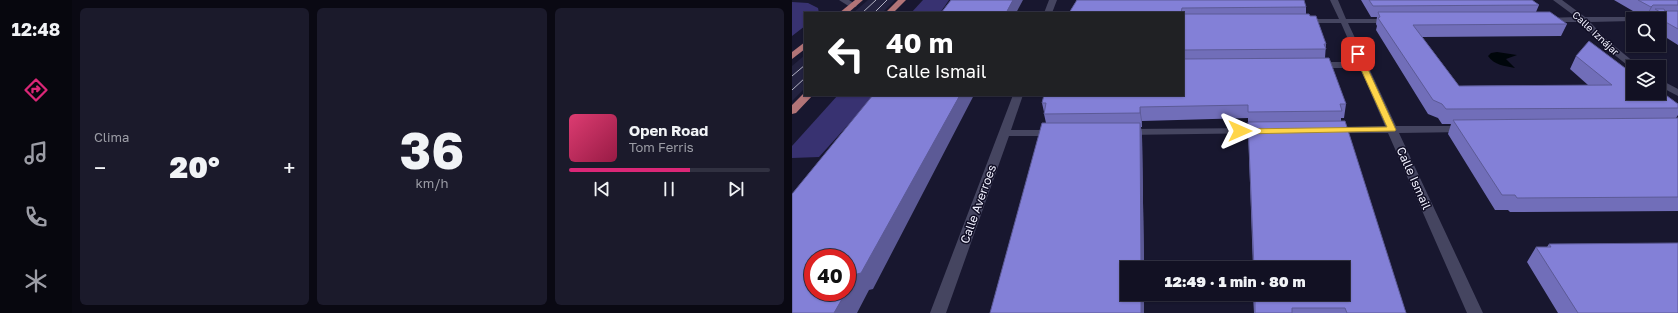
<!DOCTYPE html>
<html lang="es">
<head>
<meta charset="utf-8">
<style>
	body { margin:0; font-family:"Golos Text",sans-serif; background:#1b1a2b; color:#f1f3f6; height:100vh; display:flex; flex-direction:column; font-size:15px; white-space:nowrap }
	* { box-sizing:border-box; margin:0 }
	p { font-size:13px; color:#9c9da6 }
	.icon { flex:none; width:22px; height:22px; fill:none; stroke:currentColor; stroke-width:2; stroke-linecap:round; stroke-linejoin:round }
	.map { position:relative; flex:1; overflow:hidden }
	.details { display:flex; flex-direction:column; gap:8px; padding:8px; background:#0a0913; width:720px }
	.details>* { flex:none }
	.hud { position:absolute; left:12px; top:12px; width:380px; height:84px; border-radius:0px; box-shadow:0 1px 3px #0004,0 0 0 1px #313141; background:#202124; color:#fff; overflow:hidden }
	.controls { position:absolute; left:834px; top:12px; display:grid; gap:8px }
	.controls a { display:grid; place-items:center; width:40px; height:40px; border-radius:0px; background:#121123; box-shadow:0 1px 3px #0004,0 0 0 1px #313141; font-size:20px }
	.speed { position:absolute; left:12px; top:249px; display:flex; gap:8px; font-size:20px; font-weight:700; text-align:center }
	.speed>* { display:grid; place-content:center; width:52px; height:52px; border-radius:50%; background:#121123; box-shadow:0 1px 3px #0004,0 0 0 1px #313141; line-height:1 }
	.speed .limit { border:6px solid #d22; background:#fff; color:#111 }
	.pin { position:absolute; display:grid; place-items:center; width:34px; height:34px; color:#fff; margin:-17px; border-radius:8px; box-shadow:0 2px 6px #0006 }
	.me { position:absolute; width:44px; margin:-22px; rotate:90deg; stroke-linejoin:round; filter:drop-shadow(0 0 3px #0008) }
	.turn { display:flex; align-items:center; gap:14px; height:84px; padding:0 16px; font-size:18px }
	.turn .icon { width:52px; height:52px; stroke-width:2.5 }
	.turn b { display:block; font-size:28px; line-height:34px }
	.big { font-size:30px; font-weight:800; line-height:1.1 }
	.details .tile { flex:1; display:flex; flex-direction:column; justify-content:center; gap:6px; min-width:0; padding:0 14px; border-radius:6px; background:#1b1a2b }
	.details .dial { align-items:center; gap:0 }
	.dial b { font-size:52px; line-height:1 }
	.song { display:flex; align-items:center; gap:12px }
	.cover { width:48px; height:48px; border-radius:6px; background:linear-gradient(135deg,hsl(340 70% 55%),hsl(340 70% 35%)) }
	.played { height:4px; border-radius:2px; background:linear-gradient(90deg,#db2777 60%,#313141 60%) }
	.keys { display:flex; justify-content:space-around; direction:ltr }
	.heat { display:flex; justify-content:space-between; align-items:center; font-size:22px; direction:ltr }
	.details .tiles { flex:1; display:grid; gap:8px; grid-template-columns:repeat(3,1fr) }
	.trip { position:absolute; left:328px; top:261px; width:230px; height:40px; border-radius:0px; background:#121123; box-shadow:0 1px 3px #0004,0 0 0 1px #313141; font-weight:800; line-height:40px; text-align:center }
	main { display:flex; flex:1; min-height:0 }
	.dock { display:flex; flex-direction:column; width:72px; justify-content:space-around; align-items:center; background:#07070e; color:#9c9da6 }
	.dock .icon { width:28px; height:28px }
	.dock .selected { color:#db2777 }
	.dock b { font-size:18px; color:#f1f3f6 }
	.map>svg:first-child { display:block }
	.built { fill:#23223f }
	.green { fill:#383271 }
	.water { fill:#00060b }
	.lines { fill:none; stroke-linecap:round; stroke-linejoin:round }
	.minor { fill:#454560; fill-rule:evenodd }
	.major { fill:#b27477; fill-rule:evenodd }
	.tram { stroke:#b2b2c3; stroke-width:1 }
	.wall { fill:#716eb9 }
	.shaded-wall { fill:#5c5a96 }
	.building { fill:#8380d7; stroke:#5c5a96 }
	.route { fill:#ffd54a; stroke:#a68a30 }
	.labels { text-anchor:middle; dominant-baseline:central; stroke-width:3; stroke-linejoin:round; paint-order:stroke }
	.far-street-label { font-size:10px; fill:#f0f0fe; stroke:#100e25 }
	.street-label { font-size:12px; fill:#f0f0fe; stroke:#100e25 }
</style>
</head>
<body>
<main>
<nav class="dock">
<b>12:48</b>
<svg class="icon selected" aria-label="directions" viewBox="0 0 24 24"><path d="M12 3l9 9-9 9-9-9zM9 14v-3h6M13 9l2 2-2 2"/></svg>
<svg class="icon" aria-label="music" viewBox="0 0 24 24"><path d="M9 18V5l10-2v13"/><circle cx="6" cy="18" r="3"/><circle cx="16" cy="16" r="3"/></svg>
<svg class="icon" aria-label="phone" viewBox="0 0 24 24"><path d="M5 4h4l2 5-3 2q2 4 5 5l2-3 5 2v4C11 20 4 13 5 4z"/></svg>
<svg class="icon" aria-label="climate" viewBox="0 0 24 24"><path d="M12 3v18M4 7l16 10M4 17L20 7"/></svg>
</nav>
<section class="details">
<div class="tiles">
<div class="tile"><p>Clima</p>
<div class="heat"><a>−</a><b class="big">20°</b><a>+</a></div>
</div>
<div class="tile dial"><b>36</b><p>km/h</p></div>
<div class="tile">
<div class="song"><i class="cover"></i><div><b>Open Road</b><p>Tom Ferris</p></div></div>
<div class="played"></div>
<div class="keys"><svg class="icon" aria-label="previous" viewBox="0 0 24 24"><path d="M18 5L8 12l10 7zM5 5v14"/></svg><svg class="icon" aria-label="pause" viewBox="0 0 24 24"><path d="M8 5v14M16 5v14"/></svg><svg class="icon" aria-label="next" viewBox="0 0 24 24"><path d="M6 5l10 7-10 7zM19 5v14"/></svg></div>
</div>
</div>
</section>
<div class="map">
<svg width="886" height="313" viewBox="0 0 886 313">
	<rect width="100%" height="100%" fill="#18172f"/>
	<g class="built">
		<path d="M76 0H103L90 13H61Z"/>
		<path d="M13 55V88L0 101V66Z"/>
	</g>
	<g class="green">
		<path d="M131 0H157L148 13H119Z"/>
		<path d="M0 2 16 3 26 8 27 13H13V26L0 36Z"/>
		<path d="M46 95H83L27 157 0 158V146Z"/>
	</g>
	<path class="water" d="M705 52 725 55 714 59 723 68C713 66 702 65 696 56L699 53Z"/>
	<g class="lines">
		<g class="minor">
			<path d="M47 0H57L65 5 64 7H58Z"/>
			<path d="M257 0H265L260 13H252Z"/>
			<path d="M538 0H546L554 19H600L604 21 600 23H556L604 126H673L679 129 673 132 607 133 691 313H675L596 133H541L535 130 541 127 593 126 568 68H524L519 65 524 62H566L549 23H510L506 21 510 19H547Z"/>
			<path d="M761 0H770L793 17H844L845 19H841V21L798 22 815 40 848 67H841V69H840L809 44 789 22H749L748 20 752 18 784 17Z"/>
			<path d="M867 79 886 89V96L867 86Z"/>
			<path d="M221 95H231L219 130H263L267 131 269 133 267 135 263 136H217L154 313H138Z"/>
			<path d="M473 128 477 129 479 131 477 133 333 135 327 132 333 129Z"/>
		</g>
		<g class="major">
			<path d="M63 0H71L56 13H47Z"/>
			<path d="M106 0H114L101 13H93Z"/>
			<path d="M13 42V49L0 59V52Z"/>
			<path d="M12 93 13 95H21L4 113 0 114V105Z"/>
		</g>
		<g class="tram">
			<path d="M70 13 84 0"/>
			<path d="M82 13 95 0"/>
			<path d="M0 76 13 65"/>
			<path d="M0 90 13 78"/>
		</g>
	</g>
	<g class="wall">
		<path d="M285 0 514 7V14L518 16 534 44 533 58 554 104 552 118H549V121L614 313H462L461 294H551V268H461L456 126V118L350 121V127H349L350 136 352 268H335L254 123 252 114V112L250 103 391 95V13H277Z"/>
		<path d="M569 0H740L747 5 744 12 775 24 769 36 630 37 667 86 796 85 778 69 784 56 841 93 886 104V115L884 118H886V211L718 212 716 210H703L656 134 659 124H650L646 118 636 114 584 30 585 26 584 24 585 17H579Z"/>
		<path d="M822 0H886V45L867 33V19H858L860 16H855L853 18Z"/>
		<path d="M757 244 886 313H766L735 262 744 247H755Z"/>
	</g>
	<g class="shaded-wall">
		<path d="M221 0H231L224 13H214Z"/>
		<path d="M861 5 855 16 853 18 859 7Z"/>
		<path d="M168 95H182L81 289 77 290 65 313H42Z"/>
		<path d="M348 107 350 121V127L348 113Z"/>
		<path d="M348 123 350 136 352 268H349Z"/>
		<rect x="349" y="294" width="3" height="19"/>
	</g>
	<g class="building">
		<path d="M159 0H221L214 13H149Z"/>
		<path d="M285 0H512L514 7 390 8 389 13H277Z"/>
		<path d="M577 0H740L747 5 581 6Z"/>
		<path d="M846 0H886V5H861L859 7Z"/>
		<path d="M863 9H872L873 11H886V29L863 16H875Z"/>
		<path d="M586 12H758L775 24 621 25 667 86 820 85 784 56 797 41 841 74V93H867V90L886 104V108L654 109 650 104 641 100 586 18 588 17Z"/>
		<path d="M391 14H517L518 16H524L534 44H532L534 49 391 50Z"/>
		<path d="M537 58 554 104H548L550 111 456 112V105L348 107V113L252 114 254 103H250L252 95H391V59Z"/>
		<path d="M81 95H168L69 273 65 274 55 291V258H21V292H54L42 313H0V194Z"/>
		<path d="M886 118V197L725 198 723 195H710L661 120Z"/>
		<path d="M553 121 614 313H555L553 308H500V313H463V294H551V268H462L456 122Z"/>
		<path d="M250 123H348L349 268H335V294H349V313H198Z"/>
		<path d="M886 243V313H786L744 247H759L757 244Z"/>
	</g>
	<path class="route" d="M563 52 569 54 604 130 603 131 448 134 443 131 448 129 595 127 562 54Z"/>
	<g class="labels">
		<g class="far-street-label">
			<text transform="translate(804 33) rotate(43)">Calle Iznájar</text>
		</g>
		<g class="street-label">
			<text transform="translate(622 178) rotate(66)">Calle Ismail</text>
			<text transform="translate(186 204) rotate(-70)">Calle Averroes</text>
		</g>
	</g>
</svg>
<div class="controls">
<a><svg class="icon" aria-label="search" viewBox="0 0 24 24"><circle cx="10" cy="10" r="6"/><path d="M15 15l6 6"/></svg></a>
<a><svg class="icon" aria-label="layers" viewBox="0 0 24 24"><path d="M12 4l9 5-9 5-9-5zM3 14l9 5 9-5"/></svg></a>
</div>
<div class="speed"><div class="limit">40</div></div>
<div class="pin" style="left:566px;top:54px;background:#d93025"><svg class="icon" aria-label="arrive" viewBox="0 0 24 24"><path d="M6 21V4h12l-3 4 3 4H6"/></svg></div>
<svg class="me" style="left:448px;top:131px" viewBox="-20 -20 40 40"><path d="M0-17L14 15 0 8-14 15z" fill="#ffd54a" stroke="#fff" stroke-width="4"/></svg>
<div class="trip">12:49 · 1 min · 80 m</div>
<div class="hud">
<div class="turn"><svg class="icon" aria-label="left" viewBox="0 0 24 24"><path d="M17 20v-9H6M10 6l-5 5 5 5"/></svg><div><b>40 m</b>Calle Ismail</div></div>
</div>
</div>
</main>
</body>
</html>
